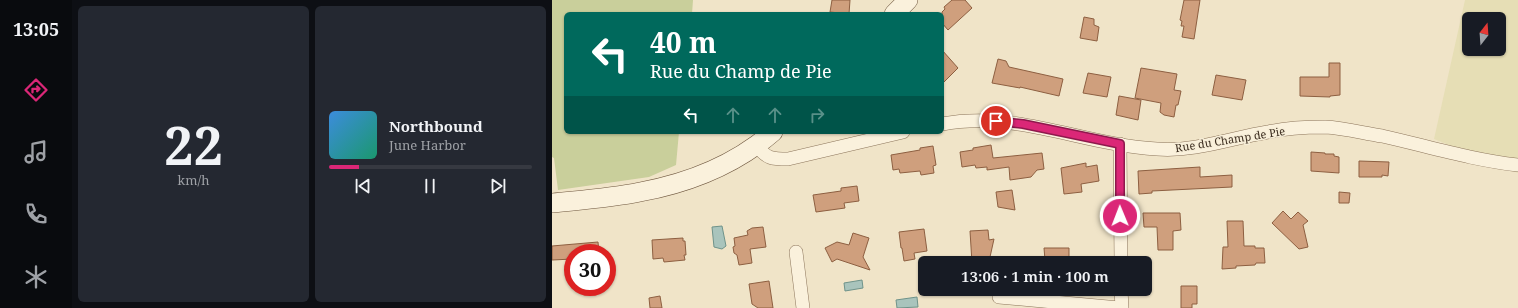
<!DOCTYPE html>
<html lang="fr">
<head>
<meta charset="utf-8">
<style>
	body { margin:0; font-family:"Noto Serif",serif; background:#242831; color:#f1f3f6; height:100vh; display:flex; flex-direction:column; font-size:15px; white-space:nowrap }
	* { box-sizing:border-box; margin:0 }
	p { font-size:13px; color:#9ea1a6 }
	.icon { flex:none; width:22px; height:22px; fill:none; stroke:currentColor; stroke-width:2; stroke-linecap:round; stroke-linejoin:round }
	.map { position:relative; flex:1; overflow:hidden }
	.drawer { display:flex; flex-direction:column; gap:6px; padding:6px; background:#0d0f14; width:480px }
	.drawer>* { flex:none }
	.guide { position:absolute; left:12px; top:12px; width:380px; height:122px; border-radius:6px; box-shadow:0 1px 3px #0004; background:#00695c; color:#fff; overflow:hidden }
	.needle { width:26px; rotate:17deg }
	.fabs { position:absolute; left:910px; top:12px; display:grid; gap:8px }
	.fabs a { display:grid; place-items:center; width:44px; height:44px; border-radius:6px; background:#171b24; box-shadow:0 1px 3px #0004; font-size:20px }
	.speed { position:absolute; left:12px; top:244px; display:flex; gap:8px; font-size:20px; font-weight:700; text-align:center }
	.speed>* { display:grid; place-content:center; width:52px; height:52px; border-radius:50%; background:#171b24; box-shadow:0 1px 3px #0004; line-height:1 }
	.speed .limit { border:6px solid #d22; background:#fff; color:#111 }
	.pin { position:absolute; display:grid; place-items:center; width:34px; height:34px; color:#fff; margin:-17px; border:2px solid #fff; border-radius:50%; box-shadow:0 1px 4px #0007 }
	.me { position:absolute; width:44px; margin:-22px; rotate:359deg; stroke-linejoin:round; filter:drop-shadow(0 0 3px #0008) }
	.turn { display:flex; align-items:center; gap:14px; height:84px; padding:0 20px; font-size:18px }
	.turn .icon { width:52px; height:52px; stroke-width:2.5 }
	.turn b { display:block; font-size:28px; line-height:34px }
	.lanes { display:flex; align-items:center; height:38px; padding:0 20px; background:#0003; justify-content:center; gap:20px; direction:ltr }
	.lanes .off { opacity:.35 }
	.drawer .widget { flex:1; display:flex; flex-direction:column; justify-content:center; gap:6px; min-width:0; padding:0 14px; border-radius:6px; background:#242831 }
	.drawer .dial { align-items:center; gap:0 }
	.dial b { font-size:52px; line-height:1 }
	.song { display:flex; align-items:center; gap:12px }
	.cover { width:48px; height:48px; border-radius:6px; background:linear-gradient(135deg,hsl(210 70% 55%),hsl(160 70% 35%)) }
	.played { height:4px; border-radius:2px; background:linear-gradient(90deg,#db2777 15%,#363941 15%) }
	.keys { display:flex; justify-content:space-around; direction:ltr }
	.drawer .tiles { flex:1; display:grid; gap:6px; grid-template-columns:repeat(2,1fr) }
	.trip { position:absolute; left:366px; top:256px; width:234px; height:40px; border-radius:6px; background:#171b24; box-shadow:0 1px 3px #0004; font-weight:600; line-height:40px; text-align:center }
	main { display:flex; flex:1; min-height:0 }
	.dock { display:flex; flex-direction:column; width:72px; justify-content:space-around; align-items:center; background:#090b0e; color:#9ea1a6 }
	.dock .icon { width:28px; height:28px }
	.dock .on { color:#db2777 }
	.dock b { font-size:18px; color:#f1f3f6 }
	.map>svg:first-child { display:block }
	.farmland { fill:#e6deb5; fill-rule:evenodd }
	.green { fill:#c9cf9b }
	.water { fill:#a9c4bc; stroke:#6f938a }
	.building { fill:#cf9f7d; stroke:#8d5f41 }
	.lines { fill:none; stroke-linecap:round; stroke-linejoin:round }
	.street-casing { stroke:#8d765c; stroke-width:14 }
	.secondary-casing { stroke:#6f573f; stroke-width:20 }
	.street { stroke:#faf1dc; stroke-width:13 }
	.secondary { stroke:#faf1dc; stroke-width:19 }
	.route-casing { stroke:#8e194d; stroke-width:10 }
	.route { stroke:#db2777; stroke-width:7 }
	.labels { text-anchor:middle; dominant-baseline:central; stroke-width:3; stroke-linejoin:round; paint-order:stroke }
	.street-label { font-size:11px; fill:#3d2e20; stroke:#f7eed8 }
</style>
</head>
<body>
<main>
<nav class="dock">
<b>13:05</b>
<svg class="icon on" aria-label="directions" viewBox="0 0 24 24"><path d="M12 3l9 9-9 9-9-9zM9 14v-3h6M13 9l2 2-2 2"/></svg>
<svg class="icon" aria-label="music" viewBox="0 0 24 24"><path d="M9 18V5l10-2v13"/><circle cx="6" cy="18" r="3"/><circle cx="16" cy="16" r="3"/></svg>
<svg class="icon" aria-label="phone" viewBox="0 0 24 24"><path d="M5 4h4l2 5-3 2q2 4 5 5l2-3 5 2v4C11 20 4 13 5 4z"/></svg>
<svg class="icon" aria-label="climate" viewBox="0 0 24 24"><path d="M12 3v18M4 7l16 10M4 17L20 7"/></svg>
</nav>
<section class="drawer">
<div class="tiles">
<div class="widget dial"><b>22</b><p>km/h</p></div>
<div class="widget">
<div class="song"><i class="cover"></i><div><b>Northbound</b><p>June Harbor</p></div></div>
<div class="played"></div>
<div class="keys"><svg class="icon" aria-label="previous" viewBox="0 0 24 24"><path d="M18 5L8 12l10 7zM5 5v14"/></svg><svg class="icon" aria-label="pause" viewBox="0 0 24 24"><path d="M8 5v14M16 5v14"/></svg><svg class="icon" aria-label="next" viewBox="0 0 24 24"><path d="M6 5l10 7-10 7zM19 5v14"/></svg></div>
</div>
</div>
</section>
<div class="map">
<svg width="966" height="308" viewBox="0 0 966 308">
	<rect width="100%" height="100%" fill="#f0e4c8"/>
	<path class="farmland" d="M913 0H966V173L882 139ZM917 19H947V49H917Z"/>
	<path class="green" d="M0 0H141L140 14H14V132H127L124 165 97 177 6 190 2 158 0 157Z"/>
	<g class="water">
		<path d="M170 226 174 246 170 249 162 247 160 227Z"/>
		<path d="M310 280 311 288 293 291 292 283Z"/>
		<path d="M365 297 366 307 345 308 344 300Z"/>
	</g>
	<g class="building">
		<path d="M280 0H298L297 14 278 12Z"/>
		<path d="M400 0H413L420 8 396 30 390 23V12L393 9 392 7Z"/>
		<path d="M632 0H648L642 39 630 37 632 26H629L630 21 628 20Z"/>
		<path d="M532 17 542 19V25L547 27 545 41 528 38Z"/>
		<path d="M390 50 406 68 390 84Z"/>
		<path d="M446 59 454 61 457 67 511 79 507 96 468 87V88L440 83Z"/>
		<path d="M777 63H788V95L778 96V97L748 96V77H777Z"/>
		<path d="M589 68 625 74 622 90 629 91 626 105H624L622 117 612 115 608 112 609 103 583 98Z"/>
		<path d="M536 73 559 77 555 97 531 93Z"/>
		<path d="M664 75 694 80 690 100 660 95Z"/>
		<path d="M567 96 589 100 586 120 564 115Z"/>
		<path d="M439 145 441 158 490 153 492 169 485 170 479 177 458 180 457 167 435 170V167L424 168 423 165 410 167 408 152 421 150V148Z"/>
		<path d="M381 146 384 165 381 166 382 173 369 175 368 171 348 173 347 169 341 170 339 155 368 150V148Z"/>
		<path d="M759 152 773 153V154H782V156L787 157V173L759 171Z"/>
		<path d="M807 161 837 162 836 176 830 175V177H807Z"/>
		<path d="M534 163V167L545 165 547 181 529 184 530 192 512 194 509 168Z"/>
		<path d="M648 167V177L680 175V187L600 191V193L587 194 586 171Z"/>
		<path d="M305 186 307 201 292 203 293 208 264 212 261 195 289 191V188Z"/>
		<path d="M460 190 463 210 446 207 444 192Z"/>
		<path d="M787 192 798 193 797 203H787Z"/>
		<path d="M731 211 739 219 746 212 756 221 751 225 756 247 747 249 720 223Z"/>
		<path d="M591 213H628L629 230 621 231V250H606L605 227H592Z"/>
		<path d="M675 221H691L692 246H703V248H712L713 263H704L703 265 684 266V268L670 269 671 247H676Z"/>
		<path d="M211 227 214 247 198 249 200 263 187 265 185 255 182 253 181 247 183 246 182 238 196 235 195 231 200 228Z"/>
		<path d="M372 229 375 251 362 253 363 259 352 261 350 248H349L347 232Z"/>
		<path d="M436 230 437 240 442 239 438 257V263H420L418 231Z"/>
		<path d="M301 233 317 238 311 257 318 270 285 259 280 262 273 248 285 242 297 245Z"/>
		<path d="M131 238V241H133L134 255H132L133 260 112 262 111 258 101 259 100 240Z"/>
		<path d="M46 242 47 253H21V259L0 260V246Z"/>
		<path d="M492 248H517V263H497V260H493Z"/>
		<path d="M217 281 221 308H206L200 304 197 284Z"/>
		<path d="M629 286H645V304H640V308H629Z"/>
		<path d="M108 296 110 308H98L97 298Z"/>
	</g>
	<g class="lines">
		<defs>
			<g id="street">
				<path d="M390 124C465 110 531 145 605 149 643 152 679 138 716 132 734 128 754 127 773 127 792 128 811 133 830 136 875 146 920 160 966 165"/>
				<path d="M568 144 569 263"/>
				<path d="M205 146C215 159 220 159 236 159L351 132"/>
				<path d="M244 252 251 308"/>
				<path d="M447 289V297L567 308"/>
				<path d="M569 289 570 308"/>
			</g>
			<g id="secondary">
				<path d="M342 14 356 0"/>
				<path d="M0 203C29 200 59 198 88 192 137 183 184 164 221 132"/>
			</g>
		</defs>
		<use href="#street" class="street-casing"/>
		<use href="#secondary" class="secondary-casing"/>
		<use href="#street" class="street"/>
		<use href="#secondary" class="secondary"/>
	</g>
	<g class="lines">
		<defs>
			<path id="route" d="M444 121 471 124 568 144V216"/>
		</defs>
		<use href="#route" class="route-casing"/>
		<use href="#route" class="route"/>
	</g>
	<g class="labels">
		<g class="street-label">
			<text transform="translate(678 139) rotate(-9)">Rue du Champ de Pie</text>
		</g>
	</g>
</svg>
<div class="fabs">
<a><svg class="needle" viewBox="-14 -14 28 28"><path d="M0-13l5 13h-10z" fill="#e53935"/><path d="M0 13l5-13h-10z" fill="#9ea1a6"/></svg></a>
</div>
<div class="speed"><div class="limit">30</div></div>
<div class="pin" style="left:444px;top:121px;background:#d93025"><svg class="icon" aria-label="arrive" viewBox="0 0 24 24"><path d="M6 21V4h12l-3 4 3 4H6"/></svg></div>
<svg class="me" style="left:568px;top:216px" viewBox="-20 -20 40 40"><circle r="17" fill="#db2777" stroke="#fff" stroke-width="3"/><path d="M0-11L8 9 0 5-8 9z" fill="#fff"/></svg>
<div class="trip">13:06 · 1 min · 100 m</div>
<div class="guide">
<div class="turn"><svg class="icon" aria-label="left" viewBox="0 0 24 24"><path d="M17 20v-9H6M10 6l-5 5 5 5"/></svg><div><b>40 m</b>Rue du Champ de Pie</div></div>
<div class="lanes"><svg class="icon" aria-label="left" viewBox="0 0 24 24"><path d="M17 20v-9H6M10 6l-5 5 5 5"/></svg><svg class="icon off" aria-label="ahead" viewBox="0 0 24 24"><path d="M12 20V5M6 11l6-6 6 6"/></svg><svg class="icon off" aria-label="ahead" viewBox="0 0 24 24"><path d="M12 20V5M6 11l6-6 6 6"/></svg><svg class="icon off" aria-label="right" viewBox="0 0 24 24"><path d="M7 20v-9h11M14 6l5 5-5 5"/></svg></div>
</div>
</div>
</main>
</body>
</html>
